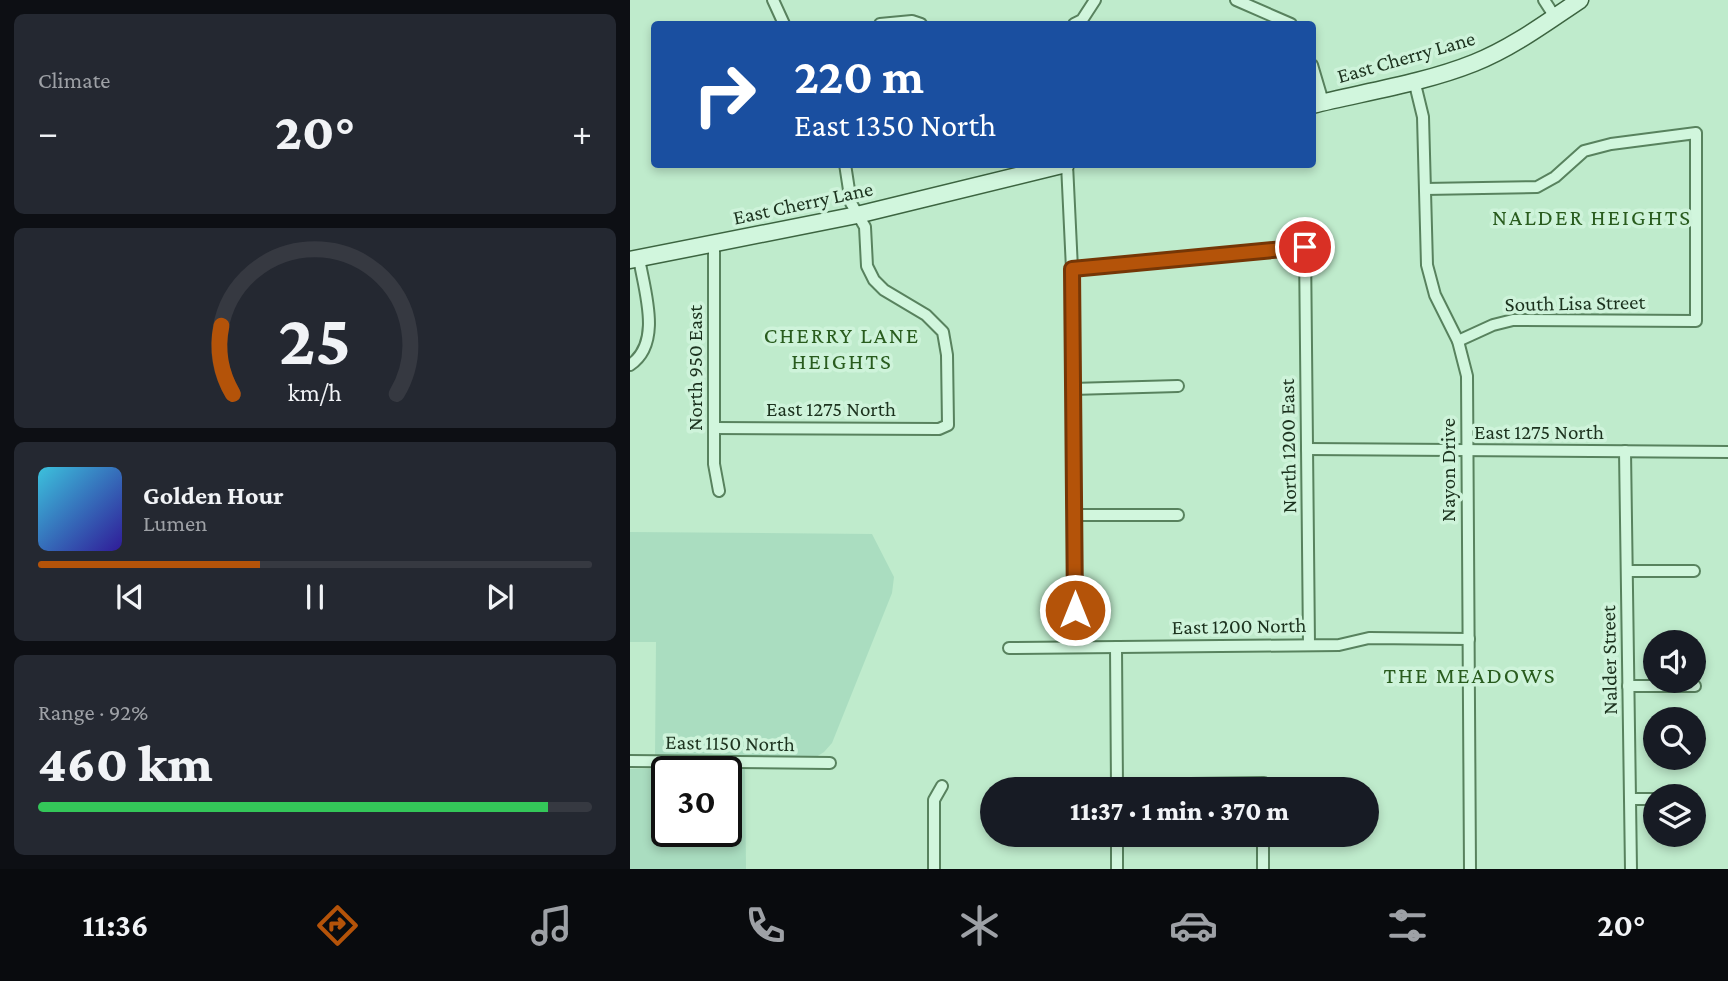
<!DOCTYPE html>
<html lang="en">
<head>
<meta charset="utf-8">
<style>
	body { margin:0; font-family:"Crimson Pro",serif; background:#242831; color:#f1f3f6; height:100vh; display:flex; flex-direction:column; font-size:26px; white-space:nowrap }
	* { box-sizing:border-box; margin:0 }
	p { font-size:23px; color:#9ea1a6 }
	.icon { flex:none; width:38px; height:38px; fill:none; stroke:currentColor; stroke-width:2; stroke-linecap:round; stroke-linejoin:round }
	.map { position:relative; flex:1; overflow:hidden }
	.drawer { display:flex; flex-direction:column; gap:14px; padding:14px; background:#0d0f14; width:630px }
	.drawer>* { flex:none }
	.guide { position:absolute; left:21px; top:21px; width:665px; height:147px; border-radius:7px; box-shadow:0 4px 10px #0003; background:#1a4fa0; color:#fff; overflow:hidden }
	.buttons { position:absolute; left:1013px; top:630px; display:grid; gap:14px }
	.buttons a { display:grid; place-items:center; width:63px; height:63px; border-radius:50%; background:#171b24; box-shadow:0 4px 10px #0003; font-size:35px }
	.speed { position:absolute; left:21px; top:756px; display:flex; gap:14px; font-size:35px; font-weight:700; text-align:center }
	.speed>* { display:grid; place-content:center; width:91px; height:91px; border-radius:50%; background:#171b24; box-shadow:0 4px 10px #0003; line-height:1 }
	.speed .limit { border:4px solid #111; border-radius:10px; background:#fff; color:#111 }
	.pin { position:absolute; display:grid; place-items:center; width:60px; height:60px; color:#fff; margin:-30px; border:4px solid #fff; border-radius:50%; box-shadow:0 2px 7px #0007 }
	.me { position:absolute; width:77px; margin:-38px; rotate:0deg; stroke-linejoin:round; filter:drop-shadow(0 0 5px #0008) }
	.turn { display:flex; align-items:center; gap:24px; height:147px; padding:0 28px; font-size:32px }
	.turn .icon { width:91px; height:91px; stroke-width:2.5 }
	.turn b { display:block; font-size:49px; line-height:60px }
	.big { font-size:52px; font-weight:800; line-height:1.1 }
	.drawer .widget { flex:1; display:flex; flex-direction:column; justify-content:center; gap:10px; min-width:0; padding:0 24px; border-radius:10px; background:#242831 }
	.drawer .dial { align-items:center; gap:0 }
	.dial svg { height:182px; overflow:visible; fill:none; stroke:#363941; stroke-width:7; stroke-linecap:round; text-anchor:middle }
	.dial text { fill:#f1f3f6; stroke:none }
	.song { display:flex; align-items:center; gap:21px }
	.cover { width:84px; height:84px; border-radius:10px; background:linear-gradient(135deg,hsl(190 70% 55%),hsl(250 70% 35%)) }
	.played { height:7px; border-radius:4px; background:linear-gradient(90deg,#b45309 40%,#363941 40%) }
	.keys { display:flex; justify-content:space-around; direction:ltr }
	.heat { display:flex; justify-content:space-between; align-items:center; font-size:38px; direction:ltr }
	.charge { height:10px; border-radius:5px; background:linear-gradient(90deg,#34c759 92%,#363941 0) }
	.trip { position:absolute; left:350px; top:777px; width:399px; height:70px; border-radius:35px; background:#171b24; box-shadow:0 4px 10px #0003; font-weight:800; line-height:70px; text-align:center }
	.menu { display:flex; height:112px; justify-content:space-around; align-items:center; background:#090b0e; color:#9ea1a6 }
	.menu .icon { width:49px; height:49px }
	.menu .selected { color:#b45309 }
	.menu b { font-size:32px; color:#f1f3f6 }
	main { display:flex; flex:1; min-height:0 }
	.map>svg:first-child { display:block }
	.farmland { fill:#aaddc0; fill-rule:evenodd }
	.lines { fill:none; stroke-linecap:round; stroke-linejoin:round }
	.street-casing { stroke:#58825e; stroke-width:14 }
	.secondary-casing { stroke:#3c6440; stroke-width:19 }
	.street { stroke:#d1f6dd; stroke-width:10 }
	.secondary { stroke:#d1f6dd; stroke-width:16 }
	.route-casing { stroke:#753606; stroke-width:18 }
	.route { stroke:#b45309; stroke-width:12 }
	.labels { text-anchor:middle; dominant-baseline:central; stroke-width:7; stroke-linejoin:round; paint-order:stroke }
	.street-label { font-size:21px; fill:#1c321e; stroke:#cef3da }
	.neighbourhood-label { font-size:23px; letter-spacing:2px; fill:#295c1e; stroke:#cef3da }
</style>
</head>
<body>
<main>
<section class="drawer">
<div class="widget"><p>Climate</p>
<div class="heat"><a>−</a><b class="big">20°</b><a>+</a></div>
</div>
<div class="widget dial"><svg viewBox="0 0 100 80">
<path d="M14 69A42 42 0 1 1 86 69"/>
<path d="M14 69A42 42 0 0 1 9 39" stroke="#b45309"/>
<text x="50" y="56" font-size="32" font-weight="700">25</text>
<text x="50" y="72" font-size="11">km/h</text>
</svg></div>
<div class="widget">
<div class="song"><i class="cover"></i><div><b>Golden Hour</b><p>Lumen</p></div></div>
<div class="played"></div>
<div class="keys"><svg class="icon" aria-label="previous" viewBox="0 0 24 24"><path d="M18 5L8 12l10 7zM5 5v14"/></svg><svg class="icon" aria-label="pause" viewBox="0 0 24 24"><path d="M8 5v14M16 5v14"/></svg><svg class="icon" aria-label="next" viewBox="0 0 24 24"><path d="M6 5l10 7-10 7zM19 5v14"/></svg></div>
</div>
<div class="widget"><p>Range · 92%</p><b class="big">460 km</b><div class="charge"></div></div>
</section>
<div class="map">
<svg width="1098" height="869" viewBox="0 0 1098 869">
	<rect width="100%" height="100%" fill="#bfebcc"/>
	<g class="farmland">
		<path d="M0 532 242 534 264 577 262 593 202 743 194 752 183 759 25 758 26 642H0Z"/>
		<path d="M115 768 116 869H0V769ZM37 772H96V831H37Z"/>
	</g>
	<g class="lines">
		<defs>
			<g id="street">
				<path d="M143 0 154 24"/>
				<path d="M606 0 661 24"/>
				<path d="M914 0 925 17"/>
				<path d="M250 24 282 21 291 24"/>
				<path d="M444 24 452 20 465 0"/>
				<path d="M682 65 693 102"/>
				<path d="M784 80 793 117 797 265 805 295 828 341 837 376 840 869"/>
				<path d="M437 164 442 269 445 647"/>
				<path d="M795 189 907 187 925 177 954 151 981 144 1066 133V321L883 320 863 325 828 341"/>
				<path d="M84 243V464L89 491"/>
				<path d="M442 269 675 247 679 645"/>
				<path d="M0 365C33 343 14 290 9 258"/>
				<path d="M442 389 548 386"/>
				<path d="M84 428 309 429 318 425 317 355 313 332 296 315 254 290 244 280 237 266 235 227 221 203 215 164"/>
				<path d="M677 449 1098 452"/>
				<path d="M995 451 1001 869"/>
				<path d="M445 515H548"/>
				<path d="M997 571H1064"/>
				<path d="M486 647 487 789"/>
				<path d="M379 648 709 645 739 638 839 639"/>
				<path d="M998 686H1065"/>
				<path d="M0 761 200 763"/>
				<path d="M487 785 634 783V789"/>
				<path d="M1000 799H1026"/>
				<path d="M304 869V800L312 786"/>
				<path d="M487 869V835"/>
				<path d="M633 869V835"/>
			</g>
			<g id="secondary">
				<path d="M682 105C735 92 794 83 844 63 882 48 917 22 950 0"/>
				<path d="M0 260 227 215 436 164"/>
			</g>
		</defs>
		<use href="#street" class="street-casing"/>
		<use href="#secondary" class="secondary-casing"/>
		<use href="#street" class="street"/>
		<use href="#secondary" class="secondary"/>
	</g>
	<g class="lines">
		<defs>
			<path id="route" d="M445 610 442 269 675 247"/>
		</defs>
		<use href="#route" class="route-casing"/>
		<use href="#route" class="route"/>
	</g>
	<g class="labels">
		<g class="street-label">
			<text transform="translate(776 57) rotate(-16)">East Cherry Lane</text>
			<text transform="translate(173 203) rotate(-12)">East Cherry Lane</text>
			<text transform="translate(945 303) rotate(-1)">South Lisa Street</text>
			<text transform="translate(65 368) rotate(-90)">North 950 East</text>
			<text x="201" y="409">East 1275 North</text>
			<text x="909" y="432">East 1275 North</text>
			<text transform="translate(658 446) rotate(-91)">North 1200 East</text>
			<text transform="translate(818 470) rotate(-90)">Nayon Drive</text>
			<text transform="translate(609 626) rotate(-1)">East 1200 North</text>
			<text transform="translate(979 660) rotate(-91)">Nalder Street</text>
			<text transform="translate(100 743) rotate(1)">East 1150 North</text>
		</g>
		<g class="neighbourhood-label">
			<text x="962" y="217">NALDER HEIGHTS</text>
			<text x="212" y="335">CHERRY LANE<tspan x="212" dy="26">HEIGHTS</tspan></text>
			<text x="840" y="675">THE MEADOWS</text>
		</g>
	</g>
</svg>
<div class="buttons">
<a><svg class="icon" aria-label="sound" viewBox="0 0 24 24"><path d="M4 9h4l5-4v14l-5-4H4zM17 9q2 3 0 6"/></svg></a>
<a><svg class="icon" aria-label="search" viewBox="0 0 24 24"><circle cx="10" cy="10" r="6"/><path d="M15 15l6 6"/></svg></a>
<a><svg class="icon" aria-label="layers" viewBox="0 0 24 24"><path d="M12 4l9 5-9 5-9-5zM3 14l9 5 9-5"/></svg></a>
</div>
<div class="speed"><div class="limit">30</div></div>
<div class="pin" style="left:675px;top:247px;background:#d93025"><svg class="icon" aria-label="arrive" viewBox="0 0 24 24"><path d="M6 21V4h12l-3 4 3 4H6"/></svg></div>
<svg class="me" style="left:445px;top:610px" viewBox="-20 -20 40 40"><circle r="17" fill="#b45309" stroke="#fff" stroke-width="3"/><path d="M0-11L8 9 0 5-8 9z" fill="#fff"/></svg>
<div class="trip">11:37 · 1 min · 370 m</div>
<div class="guide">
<div class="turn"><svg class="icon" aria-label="right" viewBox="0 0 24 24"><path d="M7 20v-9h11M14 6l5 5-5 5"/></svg><div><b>220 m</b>East 1350 North</div></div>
</div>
</div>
</main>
<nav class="menu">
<b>11:36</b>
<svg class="icon selected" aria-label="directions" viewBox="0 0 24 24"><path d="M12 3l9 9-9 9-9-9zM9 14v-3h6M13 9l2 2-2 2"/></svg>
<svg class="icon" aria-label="music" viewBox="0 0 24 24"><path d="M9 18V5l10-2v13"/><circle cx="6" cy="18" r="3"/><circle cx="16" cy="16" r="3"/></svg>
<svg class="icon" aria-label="phone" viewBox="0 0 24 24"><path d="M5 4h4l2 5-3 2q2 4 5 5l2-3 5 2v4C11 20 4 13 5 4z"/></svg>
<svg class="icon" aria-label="climate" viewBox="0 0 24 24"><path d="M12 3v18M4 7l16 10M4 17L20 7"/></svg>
<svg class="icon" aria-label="car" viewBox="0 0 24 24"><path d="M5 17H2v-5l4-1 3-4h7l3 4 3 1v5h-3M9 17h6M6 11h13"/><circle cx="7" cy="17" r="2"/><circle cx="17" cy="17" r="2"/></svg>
<svg class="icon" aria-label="filters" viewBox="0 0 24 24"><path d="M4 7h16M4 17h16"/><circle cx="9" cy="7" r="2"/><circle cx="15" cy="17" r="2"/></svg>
<b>20°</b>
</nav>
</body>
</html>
